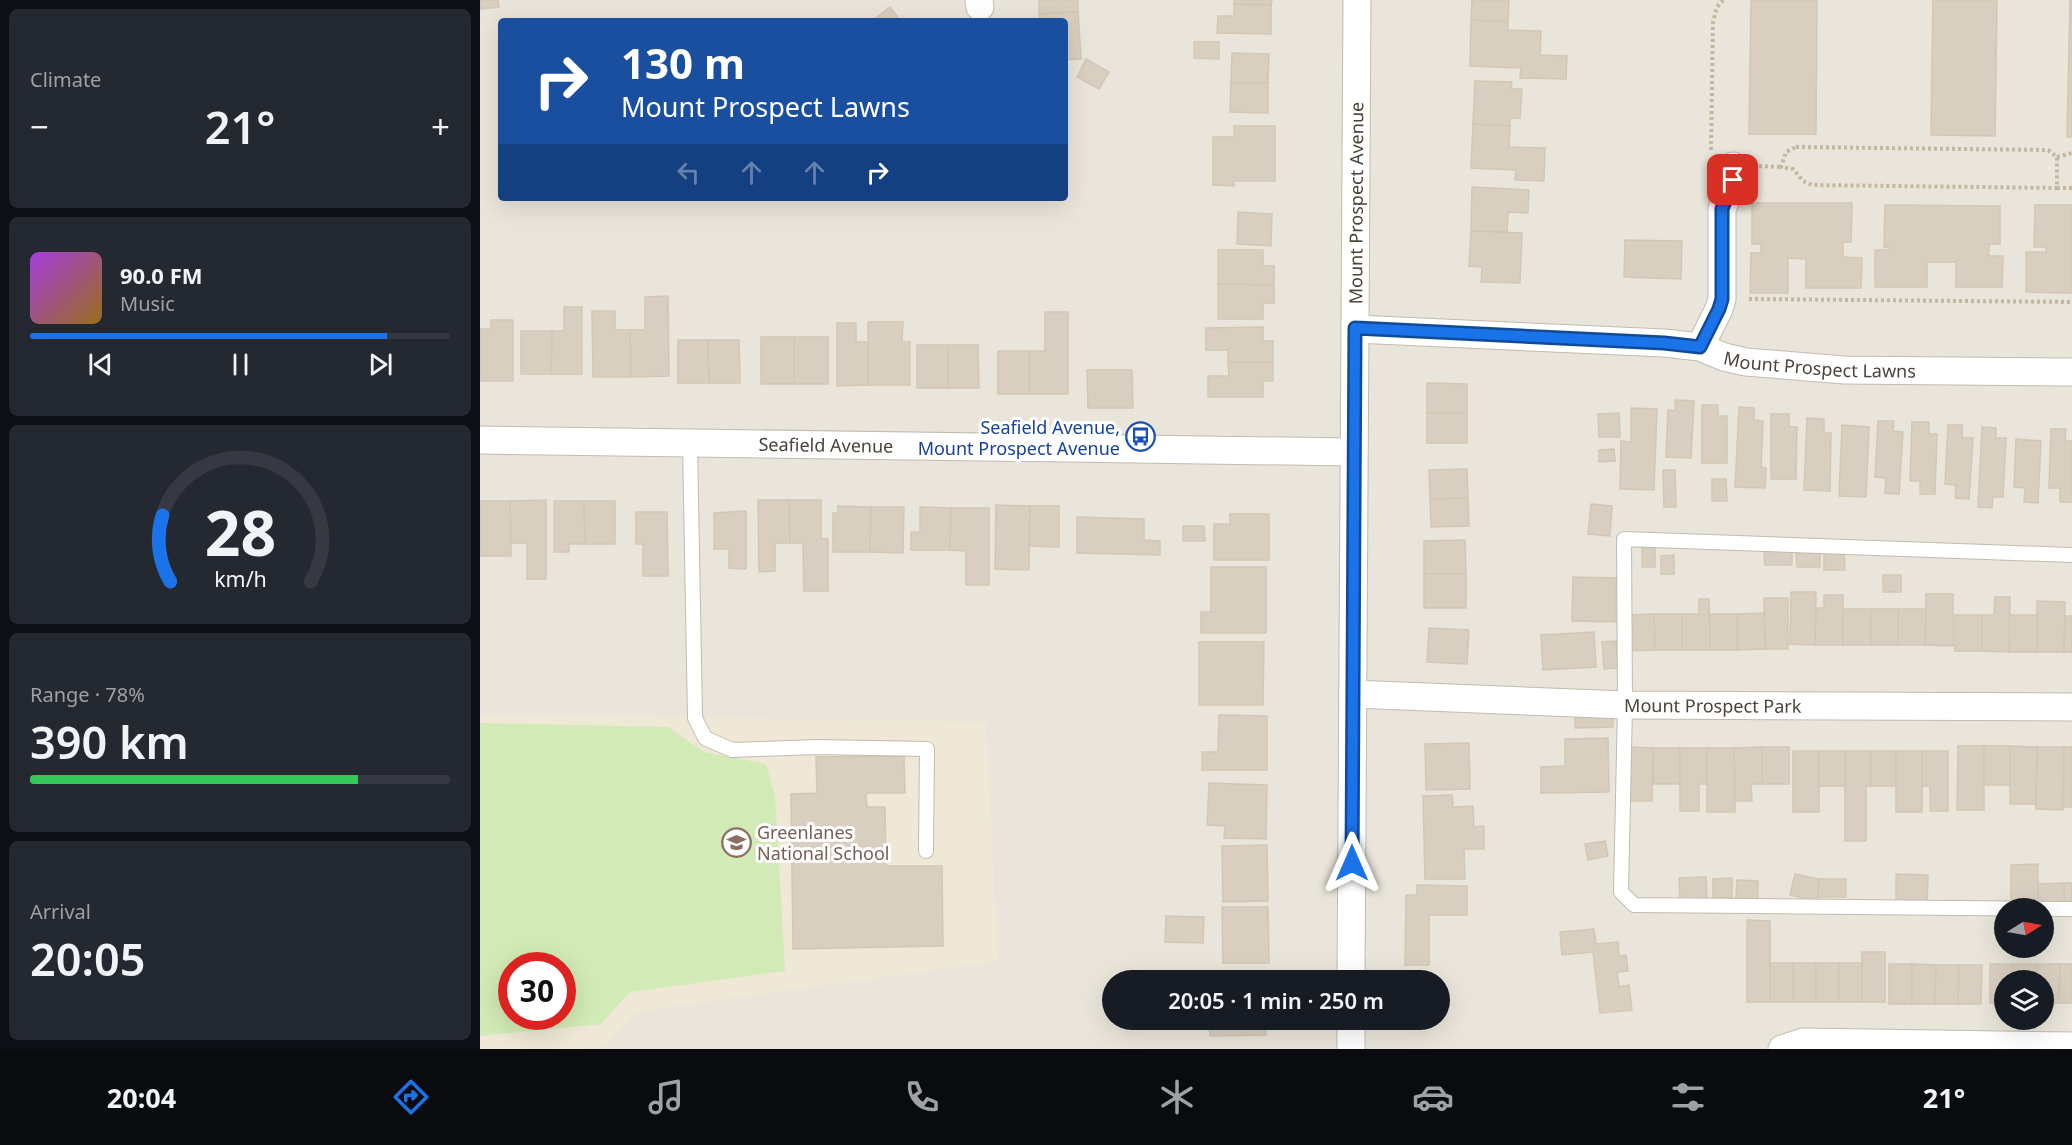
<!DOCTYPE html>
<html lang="en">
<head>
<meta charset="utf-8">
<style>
	body { margin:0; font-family:"Noto Sans",sans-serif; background:#242831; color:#f1f3f6; height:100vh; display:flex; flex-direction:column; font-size:22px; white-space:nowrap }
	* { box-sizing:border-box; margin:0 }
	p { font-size:20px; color:#9ea1a6 }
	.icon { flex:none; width:33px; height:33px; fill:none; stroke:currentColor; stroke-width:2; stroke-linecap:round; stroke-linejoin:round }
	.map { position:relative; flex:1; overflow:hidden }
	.sheet { display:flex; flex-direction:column; gap:9px; padding:9px; background:#0d0f14; width:480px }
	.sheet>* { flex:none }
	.banner { position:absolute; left:18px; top:18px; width:570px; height:183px; border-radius:6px; box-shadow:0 6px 24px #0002; background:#1a4fa0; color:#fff; overflow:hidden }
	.needle { width:39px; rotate:79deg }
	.buttons { position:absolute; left:1514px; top:898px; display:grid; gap:12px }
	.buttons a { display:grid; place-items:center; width:60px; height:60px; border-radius:50%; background:#171b24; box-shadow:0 6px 24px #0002; font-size:30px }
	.speed { position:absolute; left:18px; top:952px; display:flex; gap:12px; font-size:30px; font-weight:700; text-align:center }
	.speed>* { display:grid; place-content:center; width:78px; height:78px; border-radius:50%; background:#171b24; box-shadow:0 6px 24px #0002; line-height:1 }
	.speed .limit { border:9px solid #d22; background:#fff; color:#111 }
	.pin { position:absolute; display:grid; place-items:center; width:51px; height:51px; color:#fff; margin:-26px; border-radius:12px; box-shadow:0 3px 9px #0006 }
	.me { position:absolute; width:66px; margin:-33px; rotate:0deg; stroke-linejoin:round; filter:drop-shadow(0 0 4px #0008) }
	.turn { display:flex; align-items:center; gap:21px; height:126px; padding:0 24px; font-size:27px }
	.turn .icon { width:78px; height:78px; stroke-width:2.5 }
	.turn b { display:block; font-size:42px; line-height:51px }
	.lanes { display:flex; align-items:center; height:57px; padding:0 24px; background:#0003; justify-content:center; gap:30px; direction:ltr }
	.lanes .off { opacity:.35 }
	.big { font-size:45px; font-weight:600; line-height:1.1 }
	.sheet .widget { flex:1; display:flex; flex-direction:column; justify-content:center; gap:9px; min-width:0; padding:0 21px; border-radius:9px; background:#242831 }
	.sheet .dial { align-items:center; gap:0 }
	.dial svg { height:156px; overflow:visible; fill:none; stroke:#363941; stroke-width:7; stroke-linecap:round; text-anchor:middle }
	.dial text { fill:#f1f3f6; stroke:none }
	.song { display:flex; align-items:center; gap:18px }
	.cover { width:72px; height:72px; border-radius:9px; background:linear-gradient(135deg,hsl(280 70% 55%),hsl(40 70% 35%)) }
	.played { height:6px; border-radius:3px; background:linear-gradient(90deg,#1a73e8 85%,#363941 85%) }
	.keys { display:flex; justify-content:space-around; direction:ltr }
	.heat { display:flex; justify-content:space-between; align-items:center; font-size:33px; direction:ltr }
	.charge { height:9px; border-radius:4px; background:linear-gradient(90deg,#34c759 78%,#363941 0) }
	.trip { position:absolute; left:622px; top:970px; width:348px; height:60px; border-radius:30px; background:#171b24; box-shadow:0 6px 24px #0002; font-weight:600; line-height:60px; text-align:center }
	.menu { display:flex; height:96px; justify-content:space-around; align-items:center; background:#090b0e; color:#9ea1a6 }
	.menu .icon { width:42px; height:42px }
	.menu .selected { color:#1a73e8 }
	.menu b { font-size:27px; color:#f1f3f6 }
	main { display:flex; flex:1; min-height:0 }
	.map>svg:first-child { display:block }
	.residential { fill:#eae5da; fill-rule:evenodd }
	.education { fill:#efe8d6; fill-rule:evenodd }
	.green { fill:#d2eab5; fill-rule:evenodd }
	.building { fill:#d8cfc1; stroke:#d3c7b4; stroke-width:1.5 }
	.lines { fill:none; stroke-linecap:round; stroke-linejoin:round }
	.service-casing { stroke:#c2bbae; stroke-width:16 }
	.minor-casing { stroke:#c2bbae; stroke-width:29 }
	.path { stroke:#c4b79f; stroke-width:4; stroke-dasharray:3 3; stroke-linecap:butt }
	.service { stroke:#fff; stroke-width:14 }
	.minor { stroke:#fff; stroke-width:27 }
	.route-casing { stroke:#114b97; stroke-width:15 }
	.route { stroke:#1a73e8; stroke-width:10 }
	.labels { text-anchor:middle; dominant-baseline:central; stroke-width:6; stroke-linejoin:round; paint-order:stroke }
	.street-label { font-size:18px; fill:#4b4439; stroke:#fff }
	.transit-label { font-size:18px; fill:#164399; stroke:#fff; text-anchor:end }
	.education-label { font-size:18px; fill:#785e54; stroke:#fff; text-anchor:start }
</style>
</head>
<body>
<main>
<section class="sheet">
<div class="widget"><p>Climate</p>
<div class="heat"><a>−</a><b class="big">21°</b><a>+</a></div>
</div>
<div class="widget">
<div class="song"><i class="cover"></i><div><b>90.0 FM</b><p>Music</p></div></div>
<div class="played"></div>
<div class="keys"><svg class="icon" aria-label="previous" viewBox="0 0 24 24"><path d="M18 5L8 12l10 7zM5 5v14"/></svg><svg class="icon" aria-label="pause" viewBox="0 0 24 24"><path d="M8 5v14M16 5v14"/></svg><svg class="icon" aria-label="next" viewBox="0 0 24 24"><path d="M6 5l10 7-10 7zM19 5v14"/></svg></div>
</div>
<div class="widget dial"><svg viewBox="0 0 100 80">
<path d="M14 69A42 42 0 1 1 86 69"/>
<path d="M14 69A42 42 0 0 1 10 35" stroke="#1a73e8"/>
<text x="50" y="56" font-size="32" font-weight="700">28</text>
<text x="50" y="72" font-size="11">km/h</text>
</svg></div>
<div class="widget"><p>Range · 78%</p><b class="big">390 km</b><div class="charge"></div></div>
<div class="widget"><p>Arrival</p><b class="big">20:05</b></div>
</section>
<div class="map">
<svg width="1592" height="1049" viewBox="0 0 1592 1049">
	<rect width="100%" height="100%" fill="#f6f3ec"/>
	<path class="residential" d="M0 0H1592V1049H0ZM21 21H585V198H21ZM1524 909H1563V948H1524ZM32 966H82V1017H32ZM633 981H960V1020H633ZM1524 981H1563V1020H1524Z"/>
	<path class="education" d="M0 714 506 722 518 961 155 1012 125 1046 97 1049H0ZM32 966H82V1017H32Z"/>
	<path class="green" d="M0 723 188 727 224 752 286 764 295 795 305 971 150 992 121 1024 0 1036ZM32 966H82V1017H32Z"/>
	<g class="building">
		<path d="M0 0H18L19 7 0 9Z"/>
		<path d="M559 0H598V12L559 14Z"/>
		<path d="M754 0H792L791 5 754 4Z"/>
		<path d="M992 0H1029L1028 22 991 20Z"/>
		<path d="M1271 0H1337L1336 134H1269Z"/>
		<path d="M1453 0H1517L1515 136 1451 135Z"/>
		<path d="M1590 0H1592V137H1587Z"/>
		<path d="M754 4 791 5V34L737 33 738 16H754Z"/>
		<path d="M410 7 421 21H392Z"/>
		<path d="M598 12 601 59 585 60V21H560L559 14Z"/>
		<path d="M991 20 1028 22V30L1061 31 1060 55 1087 56 1086 79 1040 78 1041 68 990 66Z"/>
		<path d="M714 42H739V59L714 58Z"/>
		<path d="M752 53 789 54 788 83H751Z"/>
		<path d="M606 59 629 72 619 89 597 77Z"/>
		<path d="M995 81 1032 82 1031 89H1042L1040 118H1030V126L993 124Z"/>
		<path d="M751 83H788V113L750 112Z"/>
		<path d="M993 124 1030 126 1029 147 1065 148 1064 181 1035 180 1036 170 991 168Z"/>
		<path d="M754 126H795V181H754V186L733 185V137H754Z"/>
		<path d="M992 187 1049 190 1048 213 1028 212 1027 232 991 231Z"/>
		<path d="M1272 203H1372L1371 242H1363V257L1382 258 1381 288H1326V259L1308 258V293H1270L1271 253H1281V244H1272Z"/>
		<path d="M1405 205 1520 206V244H1509V256H1523L1522 287H1476V262H1447V287H1395V250H1411V248L1404 247Z"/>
		<path d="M1555 205H1592V293L1546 292V252H1566V247H1554Z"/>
		<path d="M758 212 792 214 791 246 757 244Z"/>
		<path d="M991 231 1042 233 1040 283 1001 282 1002 267 989 266Z"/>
		<path d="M1145 240 1202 241 1201 279 1144 277Z"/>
		<path d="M738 250H783V266H794V285L738 284Z"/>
		<path d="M738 284 794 285V303H783V319H738Z"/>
		<path d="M188 296 189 376 151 377 150 330H165V297Z"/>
		<path d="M84 307H102V374H71L72 331H84Z"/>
		<path d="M112 311H135V330H150L151 377H113Z"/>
		<path d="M565 312H588V394H549V351H565Z"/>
		<path d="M11 320H33V381H0V329H11Z"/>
		<path d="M388 322H423L422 342H430V385H388Z"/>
		<path d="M357 323H376V342H388V385L357 386Z"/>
		<path d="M783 327V341H793V362H748V350H726V328Z"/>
		<path d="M41 331H72L71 374H41Z"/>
		<rect x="281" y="337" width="33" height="47"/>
		<rect x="314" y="337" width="34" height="47"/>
		<path d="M198 340H228L229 383H198Z"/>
		<path d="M228 340H259L260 383H229Z"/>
		<rect x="437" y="345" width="31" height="43"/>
		<path d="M468 345H498L499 388H468Z"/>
		<rect x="518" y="351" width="31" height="43"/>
		<path d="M748 362H793V381H783V397H728V376H749Z"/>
		<path d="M607 370H652L653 408H608Z"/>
		<path d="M947 383 987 384V413H947Z"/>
		<path d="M1195 400 1214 401 1211 458 1186 457 1188 410 1195 411Z"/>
		<path d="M1222 405H1238V416H1247V463H1222Z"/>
		<path d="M1259 407 1274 408V420L1283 421 1281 467 1286 468 1285 488 1255 487Z"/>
		<path d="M1151 408 1177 409 1174 490 1140 489 1141 441 1151 442Z"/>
		<rect x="947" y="413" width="40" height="30"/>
		<path d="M1139 413 1140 437H1119L1118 414Z"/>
		<path d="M1291 414H1309V427H1317L1316 479H1291Z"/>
		<path d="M1327 418 1344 419V433H1351L1350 491 1324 490Z"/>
		<path d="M1398 421H1414L1413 431 1423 432 1419 494 1405 493 1406 478 1395 477Z"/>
		<path d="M1432 422H1449V434H1457L1455 494H1440V481H1430Z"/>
		<path d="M1362 425 1389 427 1386 497 1359 496Z"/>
		<path d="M1468 425H1482V438H1493L1489 499 1475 498 1476 485 1465 484Z"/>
		<path d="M1502 427 1516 428V438H1526L1523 497H1513L1512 508 1498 507Z"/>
		<path d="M1571 429H1586L1585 441H1592V502H1580V488H1569Z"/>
		<path d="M1536 439 1561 441 1558 503 1544 502 1545 488 1534 487Z"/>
		<path d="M1134 449 1135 461 1119 462V450Z"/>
		<path d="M987 469 988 498 950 499 949 470Z"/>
		<path d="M1183 470H1195L1196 507H1184Z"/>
		<path d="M1232 479H1246L1247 501H1232Z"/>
		<path d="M988 498 989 526 951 527 950 499Z"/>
		<path d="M66 500V579H47V543H31L30 501Z"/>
		<path d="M278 500H309L310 543H295V571L279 572Z"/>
		<path d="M309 500H341V539H348V591H324L323 543H310Z"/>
		<path d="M0 501H30L31 556H0Z"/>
		<path d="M74 501H104L105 544H89V552H74Z"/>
		<path d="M104 501H135V544H105Z"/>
		<path d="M1111 504 1132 506 1130 536 1108 534Z"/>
		<path d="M516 505 550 506 549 570 515 569Z"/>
		<path d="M358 506 391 507 390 552H353V513H358Z"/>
		<path d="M550 506H579V547L549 546Z"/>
		<path d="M391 507H424L423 553 390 552Z"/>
		<path d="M440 507 471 508 470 550H431V532H440Z"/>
		<path d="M471 508H509V585H486V551L470 550Z"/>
		<path d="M266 511V569L249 568V549H234V513Z"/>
		<path d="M156 512H187L188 576H163V544H156Z"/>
		<path d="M750 514H789V560H734V524H750Z"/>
		<path d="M597 517 664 519V540L680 541V555L597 553Z"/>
		<path d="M703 526H724L725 541H703Z"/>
		<path d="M985 540 986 574H944V541Z"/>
		<rect x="1162" y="547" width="13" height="20"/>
		<path d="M1284 551H1312V565H1285Z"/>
		<path d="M1316 552H1340V567H1317Z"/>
		<path d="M1344 552H1364L1365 570H1344Z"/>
		<path d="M1194 555V574H1181V556Z"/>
		<path d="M731 567H786V633H721V612H731Z"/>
		<rect x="944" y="574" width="42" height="34"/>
		<rect x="1403" y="575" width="18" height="17"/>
		<path d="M1093 577 1136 578V622L1092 621Z"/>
		<path d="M1311 592H1336L1335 645 1310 644Z"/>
		<path d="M1446 594H1473V646L1445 645Z"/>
		<path d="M1344 595H1363V645H1335L1336 608H1344Z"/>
		<path d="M1515 597H1530L1529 652 1502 651V615H1514Z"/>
		<path d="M1284 598H1308V649H1285Z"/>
		<path d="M1219 599H1229L1230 650H1202V614H1219Z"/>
		<path d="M1557 601 1585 602 1584 652H1557Z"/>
		<rect x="1363" y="609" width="28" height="36"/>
		<rect x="1391" y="609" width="27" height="36"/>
		<path d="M1418 609H1446L1445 645H1418Z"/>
		<path d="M1284 613 1285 649 1257 650V614Z"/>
		<path d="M1174 614H1202V650H1175Z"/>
		<path d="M1174 614 1175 650 1147 651V615Z"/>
		<rect x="1230" y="614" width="27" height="36"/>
		<rect x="1475" y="615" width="27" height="36"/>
		<rect x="1529" y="615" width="28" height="37"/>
		<path d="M1585 616H1592V652H1584Z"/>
		<path d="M949 628 989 630 987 664 947 662Z"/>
		<path d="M1114 632 1116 667 1063 670 1061 635Z"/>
		<path d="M1136 641 1138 668 1124 669 1122 642Z"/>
		<path d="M719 642H784L783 705H719Z"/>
		<path d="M1133 707V727L1095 728V708Z"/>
		<path d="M739 715 787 716V770H722V752H738Z"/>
		<path d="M1128 738 1129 792 1061 793V767L1085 766V739Z"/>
		<path d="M989 743 990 789 946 790 945 744Z"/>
		<path d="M1478 746H1504V810H1477Z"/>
		<rect x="1504" y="746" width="26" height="39"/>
		<path d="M1530 746 1557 747 1556 804H1530Z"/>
		<path d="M1149 747 1173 748 1172 801H1149Z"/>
		<rect x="1282" y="747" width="27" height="37"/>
		<path d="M1282 747V784H1271L1272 801H1255L1254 748Z"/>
		<path d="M1557 747H1584L1583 810 1556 809Z"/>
		<path d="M1584 747H1592V807H1583Z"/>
		<rect x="1173" y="748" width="27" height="36"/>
		<path d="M1200 748H1227V784H1219V811H1200Z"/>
		<path d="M1227 748H1254L1255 812H1227Z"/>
		<rect x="1313" y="751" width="26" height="61"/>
		<rect x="1339" y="751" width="26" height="35"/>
		<path d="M1365 751H1391V786H1386V841H1365Z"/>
		<rect x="1391" y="751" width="25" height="35"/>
		<rect x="1416" y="751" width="26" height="61"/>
		<path d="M1442 751H1468V811H1450V786H1442Z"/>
		<path d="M424 756 425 793H386L387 807H405L406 866H462L463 946 313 949 311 794 337 793 336 757Z"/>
		<path d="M729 783 787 785 786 839 744 838 745 826 727 825Z"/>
		<path d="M972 795 973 807 993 806 994 827 1004 826V849H984L985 879H945L943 796Z"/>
		<path d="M1125 841 1128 856 1108 860 1105 844Z"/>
		<path d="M787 845 788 901 743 902 742 846Z"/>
		<path d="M1558 864V899H1531V865Z"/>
		<path d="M1315 874 1339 879 1338 897 1334 901 1310 895Z"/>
		<path d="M1416 874 1448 875 1447 904 1416 903Z"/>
		<path d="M1226 877 1227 899 1200 901 1199 878Z"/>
		<path d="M1252 878V898H1233V879Z"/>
		<path d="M1339 879H1366V897H1338Z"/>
		<path d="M1257 880 1278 881V899H1256Z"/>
		<rect x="1584" y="883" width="8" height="22"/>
		<path d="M1584 883V905H1558V884Z"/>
		<path d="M937 885 987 886V915H949V965H925L926 895H937Z"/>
		<path d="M742 907H788L789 963H743Z"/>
		<path d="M686 916 724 917 723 943 685 942Z"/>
		<path d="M1267 920 1290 921V1002H1267Z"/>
		<path d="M1114 929 1116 944 1138 942 1139 956 1146 955 1148 971 1137 972 1139 987 1149 985 1152 1010 1120 1013 1113 952 1082 955 1080 932Z"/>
		<rect x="1382" y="952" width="23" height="50"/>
		<rect x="1290" y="963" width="23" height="39"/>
		<rect x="1313" y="963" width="23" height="39"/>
		<rect x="1336" y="963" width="23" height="39"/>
		<rect x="1359" y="963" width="23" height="39"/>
		<rect x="1409" y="964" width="23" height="40"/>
		<path d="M1432 964 1456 965 1455 1004H1432Z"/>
		<path d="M1510 964H1533V981H1524V1003H1510Z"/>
		<rect x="1533" y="964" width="24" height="17"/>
		<path d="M1557 964H1580L1579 1003H1563V981H1557Z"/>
		<path d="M1580 964H1592V1003H1579Z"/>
		<path d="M1456 965H1479L1478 1004H1455Z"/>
		<path d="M1479 965H1502L1501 1004H1478Z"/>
		<path d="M785 975V981H728V976Z"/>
		<path d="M729 1020H786V1035L730 1036Z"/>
	</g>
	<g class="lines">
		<defs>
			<g id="service">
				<path d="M210 443 215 718 225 738 252 750 336 747 447 749 446 851"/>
				<path d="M1592 555 1144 539 1145 705 1141 892 1154 905 1592 909"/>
			</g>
			<g id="minor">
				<path d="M499 0 500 7"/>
				<path id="s1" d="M875 329 1184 343 1220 347 1244 357 1266 362 1364 370 1592 372"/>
				<path d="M1220 347 1239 309 1242 299V209L1251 188 1253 166"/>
				<path id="s2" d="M0 440 873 452"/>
				<path id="s3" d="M873 694 1145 705 1592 707"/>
				<path id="s4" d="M871 981 877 0"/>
				<path d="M871 1049V1020"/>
				<path d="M1302 1049 1323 1042 1592 1046"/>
			</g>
		</defs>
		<use href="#service" class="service-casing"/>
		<use href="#minor" class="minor-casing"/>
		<g class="path">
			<path d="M1316 147 1568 150 1577 157V188L1332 185 1323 181 1313 169 1301 167 1306 152Z"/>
			<path d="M1231 150 1233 22 1237 7 1243 0"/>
			<path d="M1577 157 1592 153"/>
			<path d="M1279 166 1301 167"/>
			<path d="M1577 188H1592"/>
			<path d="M1269 299 1592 302"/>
		</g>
		<use href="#service" class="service"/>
		<use href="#minor" class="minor"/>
	</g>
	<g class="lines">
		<defs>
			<path id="route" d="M872 863 875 328 1184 343 1220 347 1239 309 1242 299V209L1253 180"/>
		</defs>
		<use href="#route" class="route-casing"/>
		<use href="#route" class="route"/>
	</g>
	<defs>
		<symbol id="bus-ring" viewBox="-11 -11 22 22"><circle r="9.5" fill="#fff" stroke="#1a4fb4" stroke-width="1.5"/><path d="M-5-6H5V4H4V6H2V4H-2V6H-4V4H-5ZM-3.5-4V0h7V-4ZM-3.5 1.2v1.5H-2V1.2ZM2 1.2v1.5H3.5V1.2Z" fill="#1a4fb4"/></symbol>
		<symbol id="school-ring" viewBox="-11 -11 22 22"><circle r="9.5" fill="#fff" stroke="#8d6e63" stroke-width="1.5"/><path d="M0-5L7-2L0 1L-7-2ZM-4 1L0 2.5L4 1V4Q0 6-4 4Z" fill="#8d6e63"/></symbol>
	</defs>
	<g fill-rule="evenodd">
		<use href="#bus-ring" x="644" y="420" width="33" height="33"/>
		<use href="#school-ring" x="240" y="826" width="33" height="33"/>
	</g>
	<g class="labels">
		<g class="street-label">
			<text stroke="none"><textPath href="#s4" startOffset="778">Mount Prospect Avenue</textPath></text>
			<text stroke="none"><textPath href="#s1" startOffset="468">Mount Prospect Lawns</textPath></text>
			<text stroke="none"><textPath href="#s2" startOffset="346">Seafield Avenue</textPath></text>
			<text stroke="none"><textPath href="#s3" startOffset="360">Mount Prospect Park</textPath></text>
		</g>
		<g class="transit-label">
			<text x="640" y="427">Seafield Avenue,<tspan x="640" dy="21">Mount Prospect Avenue</tspan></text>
		</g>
		<g class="education-label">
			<text x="277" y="832">Greenlanes<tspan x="277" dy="21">National School</tspan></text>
		</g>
	</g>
</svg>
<div class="buttons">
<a><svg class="needle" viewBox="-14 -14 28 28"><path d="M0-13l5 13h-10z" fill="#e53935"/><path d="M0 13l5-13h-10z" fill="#9ea1a6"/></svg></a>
<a><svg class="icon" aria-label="layers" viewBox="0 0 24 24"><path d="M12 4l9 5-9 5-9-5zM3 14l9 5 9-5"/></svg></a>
</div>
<div class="speed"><div class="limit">30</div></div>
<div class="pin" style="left:1253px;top:180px;background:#d93025"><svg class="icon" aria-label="arrive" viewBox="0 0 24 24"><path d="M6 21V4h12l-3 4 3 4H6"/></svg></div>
<svg class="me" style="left:872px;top:863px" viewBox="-20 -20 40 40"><path d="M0-17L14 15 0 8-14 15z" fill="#1a73e8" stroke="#fff" stroke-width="4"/></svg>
<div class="trip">20:05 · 1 min · 250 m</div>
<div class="banner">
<div class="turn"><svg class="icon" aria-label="right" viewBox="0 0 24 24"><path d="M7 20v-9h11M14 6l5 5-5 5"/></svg><div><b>130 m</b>Mount Prospect Lawns</div></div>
<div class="lanes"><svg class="icon off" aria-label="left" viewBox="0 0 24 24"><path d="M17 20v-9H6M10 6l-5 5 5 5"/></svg><svg class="icon off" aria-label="ahead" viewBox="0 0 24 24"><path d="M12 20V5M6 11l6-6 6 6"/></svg><svg class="icon off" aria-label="ahead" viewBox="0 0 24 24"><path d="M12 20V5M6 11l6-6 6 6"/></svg><svg class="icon" aria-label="right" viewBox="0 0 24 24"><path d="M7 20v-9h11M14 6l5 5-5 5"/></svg></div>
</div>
</div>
</main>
<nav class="menu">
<b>20:04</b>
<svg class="icon selected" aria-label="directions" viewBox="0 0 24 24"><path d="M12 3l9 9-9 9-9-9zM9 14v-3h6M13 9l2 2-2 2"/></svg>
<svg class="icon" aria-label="music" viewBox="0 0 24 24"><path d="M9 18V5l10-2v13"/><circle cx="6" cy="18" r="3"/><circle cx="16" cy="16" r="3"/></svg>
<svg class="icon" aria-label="phone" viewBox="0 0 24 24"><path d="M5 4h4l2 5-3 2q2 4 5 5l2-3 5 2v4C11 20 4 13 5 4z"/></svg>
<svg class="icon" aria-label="climate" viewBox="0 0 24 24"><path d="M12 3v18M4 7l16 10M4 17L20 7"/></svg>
<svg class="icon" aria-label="car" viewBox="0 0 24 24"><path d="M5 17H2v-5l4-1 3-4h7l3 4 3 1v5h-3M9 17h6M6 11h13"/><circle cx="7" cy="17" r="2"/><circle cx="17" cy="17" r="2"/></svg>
<svg class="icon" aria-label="filters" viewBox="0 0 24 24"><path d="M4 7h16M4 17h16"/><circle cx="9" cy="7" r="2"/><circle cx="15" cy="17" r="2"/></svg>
<b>21°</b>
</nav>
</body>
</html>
